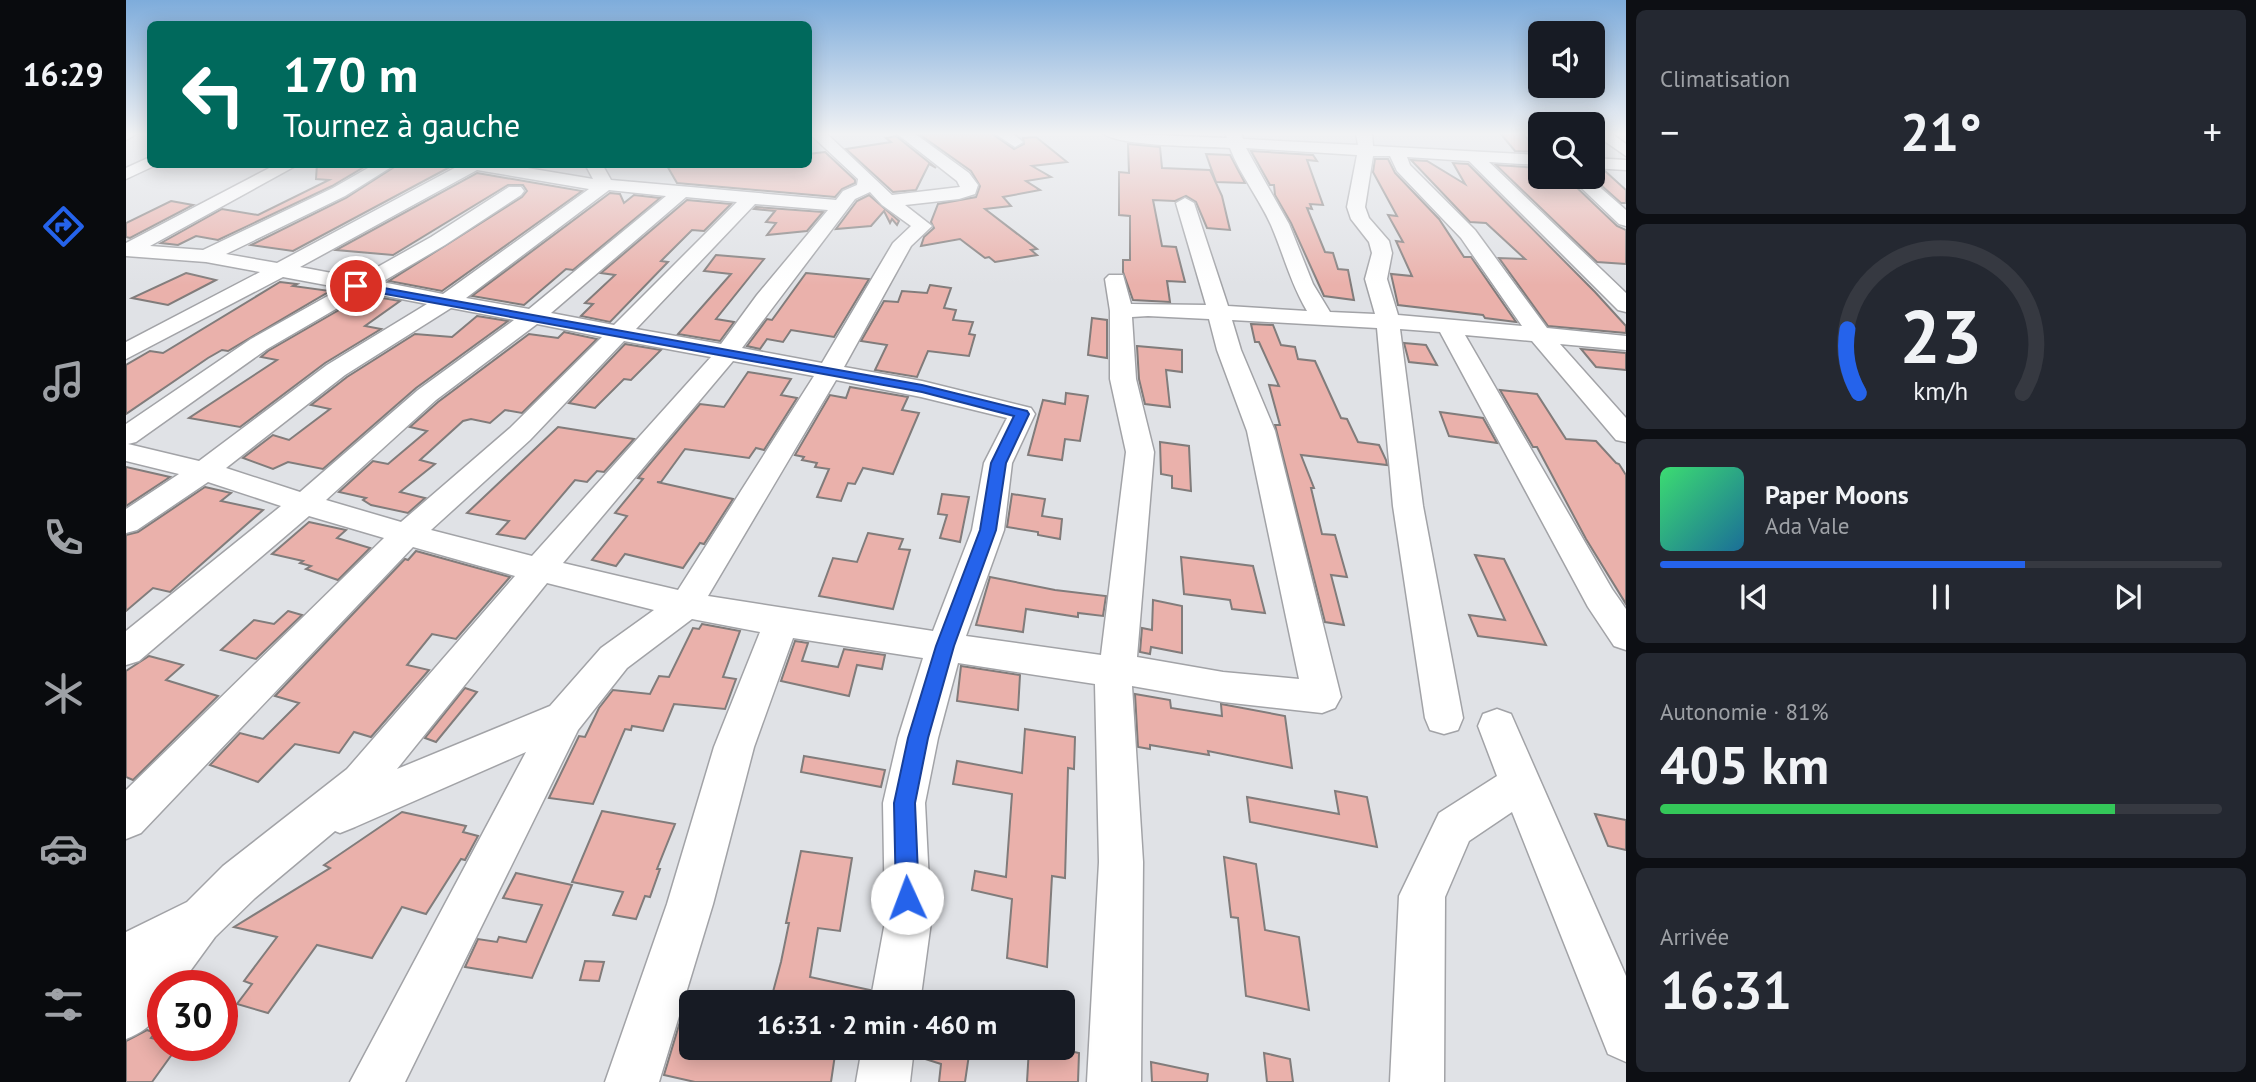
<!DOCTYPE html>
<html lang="fr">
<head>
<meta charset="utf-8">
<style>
	body { margin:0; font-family:"PT Sans",sans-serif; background:#242831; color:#f1f3f6; height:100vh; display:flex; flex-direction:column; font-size:26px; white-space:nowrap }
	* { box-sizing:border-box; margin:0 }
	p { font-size:23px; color:#9ea1a6 }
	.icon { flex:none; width:38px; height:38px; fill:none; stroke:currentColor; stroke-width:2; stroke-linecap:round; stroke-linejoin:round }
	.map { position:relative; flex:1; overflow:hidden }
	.drawer { display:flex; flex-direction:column; gap:10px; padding:10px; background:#0d0f14; width:630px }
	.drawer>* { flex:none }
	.top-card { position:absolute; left:21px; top:21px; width:665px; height:147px; border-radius:10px; box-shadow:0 4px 18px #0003; background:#00695c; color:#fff; overflow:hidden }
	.buttons { position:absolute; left:1402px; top:21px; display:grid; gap:14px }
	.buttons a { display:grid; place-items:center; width:77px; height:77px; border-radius:10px; background:#171b24; box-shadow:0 4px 18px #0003; font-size:35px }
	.speed { position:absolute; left:21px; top:970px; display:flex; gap:14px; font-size:35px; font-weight:700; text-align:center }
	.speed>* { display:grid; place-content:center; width:91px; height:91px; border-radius:50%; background:#171b24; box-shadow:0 4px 18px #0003; line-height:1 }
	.speed .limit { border:10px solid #d22; background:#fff; color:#111 }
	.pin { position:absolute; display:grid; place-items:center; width:60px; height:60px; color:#fff; margin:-30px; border:4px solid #fff; border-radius:50%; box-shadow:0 2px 7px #0007 }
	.me { position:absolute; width:77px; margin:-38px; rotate:358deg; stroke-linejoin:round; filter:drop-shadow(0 0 5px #0008) }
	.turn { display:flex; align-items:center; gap:24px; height:147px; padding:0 21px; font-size:32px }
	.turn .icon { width:91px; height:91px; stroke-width:2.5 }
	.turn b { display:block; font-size:49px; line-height:60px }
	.big { font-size:52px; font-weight:800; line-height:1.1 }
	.drawer .widget { flex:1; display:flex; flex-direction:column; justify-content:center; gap:10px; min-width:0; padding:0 24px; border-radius:10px; background:#242831 }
	.drawer .dial { align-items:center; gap:0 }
	.dial svg { height:182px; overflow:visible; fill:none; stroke:#363941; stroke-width:7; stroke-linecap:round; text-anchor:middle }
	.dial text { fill:#f1f3f6; stroke:none }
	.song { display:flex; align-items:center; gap:21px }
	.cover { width:84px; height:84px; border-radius:10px; background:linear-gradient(135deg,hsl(140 70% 55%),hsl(200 70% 35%)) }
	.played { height:7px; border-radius:4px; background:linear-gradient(90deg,#2563eb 65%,#363941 65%) }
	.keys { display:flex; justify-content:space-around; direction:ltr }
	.heat { display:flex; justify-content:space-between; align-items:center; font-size:38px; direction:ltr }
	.charge { height:10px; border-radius:5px; background:linear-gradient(90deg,#34c759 81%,#363941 0) }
	.trip { position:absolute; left:553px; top:990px; width:396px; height:70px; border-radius:10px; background:#171b24; box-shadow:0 4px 18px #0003; font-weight:800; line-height:70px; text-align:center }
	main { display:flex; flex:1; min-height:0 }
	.tab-bar { display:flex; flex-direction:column; width:126px; justify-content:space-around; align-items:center; background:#090b0e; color:#9ea1a6 }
	.tab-bar .icon { width:49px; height:49px }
	.tab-bar .selected { color:#2563eb }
	.tab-bar b { font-size:32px; color:#f1f3f6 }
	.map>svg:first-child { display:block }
	.building { fill:#eab1ab; stroke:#817c7b; stroke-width:2 }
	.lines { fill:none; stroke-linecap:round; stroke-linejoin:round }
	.minor-casing { stroke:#a2a3a7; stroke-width:3 }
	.minor { fill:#fff; fill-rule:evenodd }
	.route { fill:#2563eb; stroke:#184099; stroke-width:2 }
</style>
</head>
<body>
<main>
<nav class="tab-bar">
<b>16:29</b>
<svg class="icon selected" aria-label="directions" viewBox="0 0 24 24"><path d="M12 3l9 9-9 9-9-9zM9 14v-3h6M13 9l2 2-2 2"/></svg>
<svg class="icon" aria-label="music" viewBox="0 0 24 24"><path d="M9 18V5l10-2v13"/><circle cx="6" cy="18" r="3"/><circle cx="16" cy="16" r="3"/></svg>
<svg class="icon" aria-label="phone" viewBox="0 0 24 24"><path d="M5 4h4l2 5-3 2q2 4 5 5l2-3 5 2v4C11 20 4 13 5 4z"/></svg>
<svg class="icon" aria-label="climate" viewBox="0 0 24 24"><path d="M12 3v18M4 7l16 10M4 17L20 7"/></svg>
<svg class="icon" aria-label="car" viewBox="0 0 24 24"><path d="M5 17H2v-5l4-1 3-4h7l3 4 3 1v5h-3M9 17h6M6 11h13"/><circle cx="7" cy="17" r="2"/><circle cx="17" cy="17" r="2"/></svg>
<svg class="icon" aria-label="filters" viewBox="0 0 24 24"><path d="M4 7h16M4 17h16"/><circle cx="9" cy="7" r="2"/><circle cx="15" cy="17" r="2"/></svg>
</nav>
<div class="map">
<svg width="1500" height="1082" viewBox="0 0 1500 1082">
	<rect width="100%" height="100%" fill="#e0e2e6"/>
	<g class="building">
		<path d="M865 133 888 149 898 144 897 138 910 137 941 162 906 166 925 177 900 181 914 190 877 197 885 206 859 209 911 249 905 250 911 255 869 262 863 257 859 258 834 239 795 246 798 237 808 228 805 222 812 204 850 197 854 186 845 171 793 134Z"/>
		<path d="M1374 133H1396L1409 147H1414V152L1389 151Z"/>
		<path d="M770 136 810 168 803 164 790 190 767 192 720 149 765 142 760 138Z"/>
		<path d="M1002 144 1034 147 1036 168 1084 170 1096 196 1104 230 1081 228 1070 202 1060 196 1049 201 1027 200 1036 246 1050 247 1059 282 1041 281 1044 302 1007 300 997 272V260H1004V216L993 215V172L1003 173Z"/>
		<path d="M1125 151 1187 155 1191 161 1181 160 1197 205 1184 204 1186 209 1181 208 1199 252 1207 253 1212 269 1222 270 1228 300 1198 296 1165 223 1149 195 1148 185H1144Z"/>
		<path d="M699 152 729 180V183L716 189 709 197 551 183 540 164H682V154Z"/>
		<path d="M1080 154 1104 155 1119 183 1090 182Z"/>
		<path d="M1249 159H1262L1269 173 1313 219 1338 257H1345L1390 322 1359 318 1357 315 1272 305 1265 274 1286 276 1270 241 1277 242 1262 215 1271 216 1247 172Z"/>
		<path d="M1285 160 1301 161 1339 184 1327 163 1342 164 1469 292 1500 326V333L1422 326 1373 258 1399 259 1360 223 1344 222Z"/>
		<path d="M191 164H243L206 186 92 240 70 236 52 245 35 243 96 209 132 215 203 180 190 179Z"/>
		<path d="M273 164 324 167 167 251 125 245 220 198Z"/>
		<path d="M1370 165 1414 168V177H1438L1444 181 1491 226 1500 230V264L1471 262Z"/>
		<path d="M1466 171H1479L1500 190V203H1495L1466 177Z"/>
		<path d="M351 173 456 191 316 291 263 281 396 197 401 191 397 185H382L267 255 210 250Z"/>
		<path d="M484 193 494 194 498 203 508 195 534 198 447 270 440 269 398 305 346 296Z"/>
		<path d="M743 195 773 221 771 225 766 219 764 223 758 211 745 226 710 229 731 201Z"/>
		<path d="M561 200 605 204 578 231 566 230 535 261 542 262 484 322 455 316 467 304 459 303 489 275 475 273Z"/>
		<path d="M45 201 67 205 4 238 0 237V223Z"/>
		<path d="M630 207 697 212 681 231 641 235 650 223 640 222 649 211 628 209Z"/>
		<path d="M590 255 638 259 590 319 608 322 594 341 552 334 605 274 578 271Z"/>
		<path d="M60 273 90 280 42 305 6 298Z"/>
		<path d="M680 273 743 279 708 337 665 330 657 342 641 339 634 349 621 346 641 319 646 320Z"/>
		<path d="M154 282 171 284 167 286 204 291 102 351 96 350 82 358 0 414V365L24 351 37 353Z"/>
		<path d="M804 285 825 288 818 308 830 310 827 320 847 322 843 334 849 335 843 356 802 351 791 377 749 370 761 345 735 341 758 301 772 302 776 291 801 293Z"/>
		<path d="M239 295 274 301 239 326 255 329 199 363 114 427 63 418 151 360 135 357 142 351Z"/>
		<path d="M351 316 382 321 290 388 197 469 162 462 147 469 117 458 147 435 163 440 204 409 185 405 221 377 289 334 326 337Z"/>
		<path d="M966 318 981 320V358L962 355Z"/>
		<path d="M1125 324 1147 325 1155 345 1169 347 1172 359 1189 361 1215 418 1221 419 1232 442 1253 445 1260 460 1261 465 1175 455 1188 488H1185L1196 534 1209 535 1221 577 1205 575 1218 625 1199 622 1149 425H1154L1143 385 1153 386 1133 342H1129Z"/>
		<path d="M438 332 471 339 396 413 379 410 364 423 345 419 337 421 294 460 309 464 274 492 299 498 282 513 245 505 237 500 240 498 213 492 247 461 262 464 301 431 284 427 312 402 403 334 432 338Z"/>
		<path d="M1278 343 1300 345 1311 365 1283 362Z"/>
		<path d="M499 344 535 350 505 380 498 379 469 408 443 403Z"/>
		<path d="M1011 346 1056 350V372L1040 370 1044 407 1019 404 1013 379Z"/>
		<path d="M1455 349 1500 353V370L1470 367Z"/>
		<path d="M622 372 665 379 655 395 671 398 638 450 630 448 623 458 559 449 535 482H531L607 499 578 544 574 543 557 568 499 554 490 566 466 560 501 516 489 513 517 479 512 478 574 404 598 407Z"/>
		<path d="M724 387 782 397 776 410 793 413 767 474 737 468 729 484 722 483 715 501 691 497 703 469 689 467 691 463 676 460 678 457 669 455 704 395 720 398Z"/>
		<path d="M1374 390 1411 394 1440 439 1470 441 1490 463 1493 464 1500 475V604L1460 539 1411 447H1407Z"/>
		<path d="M940 393 962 396 954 441 939 439 936 460 902 455 917 400 939 404Z"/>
		<path d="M1314 412 1357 418 1371 443 1323 436Z"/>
		<path d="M432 427 508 439 478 472 471 471 461 482 449 480 399 539 371 534 383 521 341 513Z"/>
		<path d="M1034 442 1063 446 1065 491 1046 488V476L1035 474Z"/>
		<path d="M0 467 44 477 0 506Z"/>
		<path d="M79 487 105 493 95 501 137 510 44 592 27 588 0 611V535L12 532Z"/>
		<path d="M816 494 843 497 834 542 814 538 821 515 812 514Z"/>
		<path d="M886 494 919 499 916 516 936 519 934 539 912 535V532L881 527Z"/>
		<path d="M183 522 220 530 211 538 244 548 212 580 180 569 185 566 174 563 177 561 146 554Z"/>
		<path d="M742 533 777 539 773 549 784 550 767 609 693 596 707 558 731 562Z"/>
		<path d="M290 551 384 577 330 639 306 634 281 665 303 670 245 737 228 732 213 753 169 744 132 782 84 765 114 733 137 739 173 703 149 696 279 559 282 560Z"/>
		<path d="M1349 555 1378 559 1420 645 1352 636 1343 615 1379 620Z"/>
		<path d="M1055 557 1127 566 1139 613 1106 609 1104 600 1058 594Z"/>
		<path d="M864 577 929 590 980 596 977 616 952 613V617L900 609 897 632 850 625Z"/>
		<path d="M1027 600 1056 606V653L1025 647 1024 654 1014 652 1016 628 1026 630Z"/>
		<path d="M162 611 176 615 130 659 95 650 128 620 148 624Z"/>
		<path d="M576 624 614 631 597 677 610 679 599 709 548 704 537 731 506 726 505 730 499 729 467 804 423 798 453 736 459 737 473 708 487 690 524 694 533 676 543 677 567 628 573 629Z"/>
		<path d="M669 641 682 643 676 661 712 667 718 649 759 655 756 669 731 665 723 696 655 681Z"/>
		<path d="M23 656 57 665 40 680 92 696 7 780 0 777V671Z"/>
		<path d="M835 666 894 675 892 710 831 701Z"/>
		<path d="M339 688 351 692 310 742 299 738Z"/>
		<path d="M1009 694 1044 700 1045 708 1096 716 1095 704 1159 716 1166 768 1082 751 1083 755 1024 745V749L1012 747Z"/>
		<path d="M899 729 949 737 948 769 942 768 939 878 926 876 921 967 881 958 886 899 846 890 849 871 880 877 886 794 827 784 831 761 896 773Z"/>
		<path d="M678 756 759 770 755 787 675 772Z"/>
		<path d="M1209 791 1241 797 1251 847 1124 822 1121 797 1213 814Z"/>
		<path d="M476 811 549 824 531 869H534L524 897 519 896 510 919 487 915 497 892 446 882Z"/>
		<path d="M276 812 340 826 337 832 352 836 339 860 335 859 300 914 276 907 246 958 191 945 142 1013 111 1004 126 984 118 981 151 937 108 927 204 868 198 865Z"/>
		<path d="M1469 814 1500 820V850L1482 846Z"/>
		<path d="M675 851 726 858 714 931 692 928 684 977 744 990 741 1003H644L655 962 663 923H660Z"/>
		<path d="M1098 857 1130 864 1139 930 1173 937 1183 1010 1120 996 1112 918 1105 917Z"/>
		<path d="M390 873 446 885 406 978 339 967 352 939 371 942 373 937 400 942 416 905 377 898Z"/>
		<path d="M459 961 478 962 473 981 454 980Z"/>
		<path d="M556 1015 565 1017V1048H710L705 1082H569L538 1075Z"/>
		<path d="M21 1030 29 1033 25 1038 37 1041V1045L52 1046 26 1082H0V1041Z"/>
		<path d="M791 1048H844L839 1082H813L815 1064 790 1056Z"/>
		<path d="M903 1048H930L953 1053 952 1082H901Z"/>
		<path d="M1138 1053 1164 1059 1167 1082H1141Z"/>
		<path d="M1025 1062 1082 1074 1081 1082H1026Z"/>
	</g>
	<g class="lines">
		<defs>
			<g id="minor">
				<path d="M0 133H12L0 140Z"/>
				<path d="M683 133H700L766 195 834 187 831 181 770 133H788L843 173 852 185 849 194 833 199 779 205 806 226 785 246 718 367 796 381 905 408 909 414 886 463 878 530 840 636 975 655 1000 452 984 379V311L979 279 983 275H997L1005 304 1080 305 1050 203 1059 198 1068 203 1102 306 1181 311C1164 282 1158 255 1145 225 1133 198 1114 175 1104 148 1080 146 992 147 977 133L1101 138 1099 133H1115L1117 139 1232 145 1230 133H1246L1247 146 1414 155V165L1363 162 1500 293V312L1492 310 1343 161 1281 157 1284 165 1349 230 1421 328 1500 336V350L1434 344 1500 418V442L1490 440 1406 341 1339 335 1486 589 1500 609V650L1488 646 1462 607 1314 332 1274 329 1297 506 1337 718 1332 730 1318 734 1304 730 1299 718 1267 506 1251 328 1106 320 1115 350 1149 431 1215 697 1209 708 1196 713 1097 702 1006 686 1017 862 1015 1082H961L973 862 969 684 832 663 812 738 799 803 805 922 794 1003H744L759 922 757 803 772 738 797 658 667 638 628 747 587 904 533 1082H479L541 904 588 747 634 632 566 619 501 668 452 730 279 1082H224L400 752 229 827 214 833 209 831 129 898 89 937 54 985H37C37 1015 27 1028 0 1039V932L61 902 97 866 221 769 389 576 287 547 15 833 0 839V790L258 538 183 516 13 661 0 665V631L155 506 82 482 11 530 0 533V509L53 474 0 461V424L125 339 216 288 157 277 0 359V342L134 272 80 262 0 256V243L151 164H173L24 246 77 250 207 188 249 164H270L219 196 100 254 151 263 336 164H377L467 179 459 164H476L485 180 710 200 717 191 731 185 732 179ZM1120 148 1231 155 1221 207 1225 219 1243 242 1246 253 1239 279 1249 314 1204 312 1187 284 1163 224ZM1247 156H1264L1271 171 1335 238 1396 326 1272 315 1261 279 1266 253 1263 241 1243 218 1239 207ZM351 170 463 189 317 294 256 282 319 245 395 195 398 191 395 187H383L305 237 232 278 174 267ZM483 190 540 196 403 309 340 298ZM744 192 756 205 785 226 767 243 696 363 616 348 729 199ZM560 197 611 202 488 325 425 313ZM629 204 702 210 631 295 595 344 510 329ZM239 292 301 304 201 365 73 461 2 444 10 442 141 349ZM325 308 388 320 292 390 174 492 100 468 219 375ZM1022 316 1083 319 1091 350 1121 431 1173 679 1097 672 1011 657 1028 452 1010 379 1006 317ZM411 324 476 337 384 428 275 522 200 500 310 400ZM498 341 585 357 406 556 305 530 404 440ZM607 361 688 376 552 590 437 563ZM710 380 795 397 881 418 858 463 846 530 807 631 582 596ZM421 583 528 610 475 648 424 706 271 769Z"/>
				<path d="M868 133H886L897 142 889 147Z"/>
				<path d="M1467 133H1485L1500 144V156Z"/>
				<path d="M24 157V164L30 165 0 179V168Z"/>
				<path d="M1466 158 1500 160V170L1466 168Z"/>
				<path d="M1444 177H1462L1500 210V226L1493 224Z"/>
				<path d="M1371 709 1385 714 1500 976V1062L1482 1054 1386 812 1343 841 1319 897 1318 1082H1264L1273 896 1313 813 1371 776 1352 726 1357 714Z"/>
				<path d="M736 1048H788L784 1082H730Z"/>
			</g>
		</defs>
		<use href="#minor" class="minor-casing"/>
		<use href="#minor" class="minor"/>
	</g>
	<linearGradient id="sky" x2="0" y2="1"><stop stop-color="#7eacdb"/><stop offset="0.47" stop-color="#f1f2f4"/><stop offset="1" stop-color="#f1f2f4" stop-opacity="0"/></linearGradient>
	<rect width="1500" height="285" fill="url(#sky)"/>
	<path class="route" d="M230 283 796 385 901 411 903 414 880 463 870 530 828 646 802 738 789 803 793 898 789 906 781 909 773 906 770 898 768 803 782 738 810 646 854 530 865 463 888 416 796 392 226 288V284Z"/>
</svg>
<div class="buttons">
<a><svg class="icon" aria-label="sound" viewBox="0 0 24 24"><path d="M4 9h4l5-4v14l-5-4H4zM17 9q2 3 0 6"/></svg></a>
<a><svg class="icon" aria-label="search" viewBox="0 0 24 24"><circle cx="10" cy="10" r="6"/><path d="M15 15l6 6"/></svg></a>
</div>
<div class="speed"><div class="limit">30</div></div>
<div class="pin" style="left:230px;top:286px;background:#d93025"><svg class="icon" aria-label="arrive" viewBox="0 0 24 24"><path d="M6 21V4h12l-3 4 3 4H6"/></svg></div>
<svg class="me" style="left:781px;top:898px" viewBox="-20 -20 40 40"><circle r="19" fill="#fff"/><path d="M0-13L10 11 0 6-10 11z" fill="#2563eb"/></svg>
<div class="trip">16:31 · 2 min · 460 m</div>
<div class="top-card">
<div class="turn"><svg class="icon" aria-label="left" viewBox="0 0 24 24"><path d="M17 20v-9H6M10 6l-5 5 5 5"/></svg><div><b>170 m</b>Tournez à gauche</div></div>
</div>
</div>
<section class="drawer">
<div class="widget"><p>Climatisation</p>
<div class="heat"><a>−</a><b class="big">21°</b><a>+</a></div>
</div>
<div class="widget dial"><svg viewBox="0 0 100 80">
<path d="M14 69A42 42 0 1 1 86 69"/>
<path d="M14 69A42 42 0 0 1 9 41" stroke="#2563eb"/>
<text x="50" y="56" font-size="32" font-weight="700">23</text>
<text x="50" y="72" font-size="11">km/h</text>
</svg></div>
<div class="widget">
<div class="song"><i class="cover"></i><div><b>Paper Moons</b><p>Ada Vale</p></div></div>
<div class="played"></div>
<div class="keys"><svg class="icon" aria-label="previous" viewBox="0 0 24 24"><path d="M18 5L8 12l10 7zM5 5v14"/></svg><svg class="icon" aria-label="pause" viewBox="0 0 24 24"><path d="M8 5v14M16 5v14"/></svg><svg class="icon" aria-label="next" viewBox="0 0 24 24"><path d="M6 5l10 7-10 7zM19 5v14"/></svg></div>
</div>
<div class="widget"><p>Autonomie · 81%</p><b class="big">405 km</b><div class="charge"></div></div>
<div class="widget"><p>Arrivée</p><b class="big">16:31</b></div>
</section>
</main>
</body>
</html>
